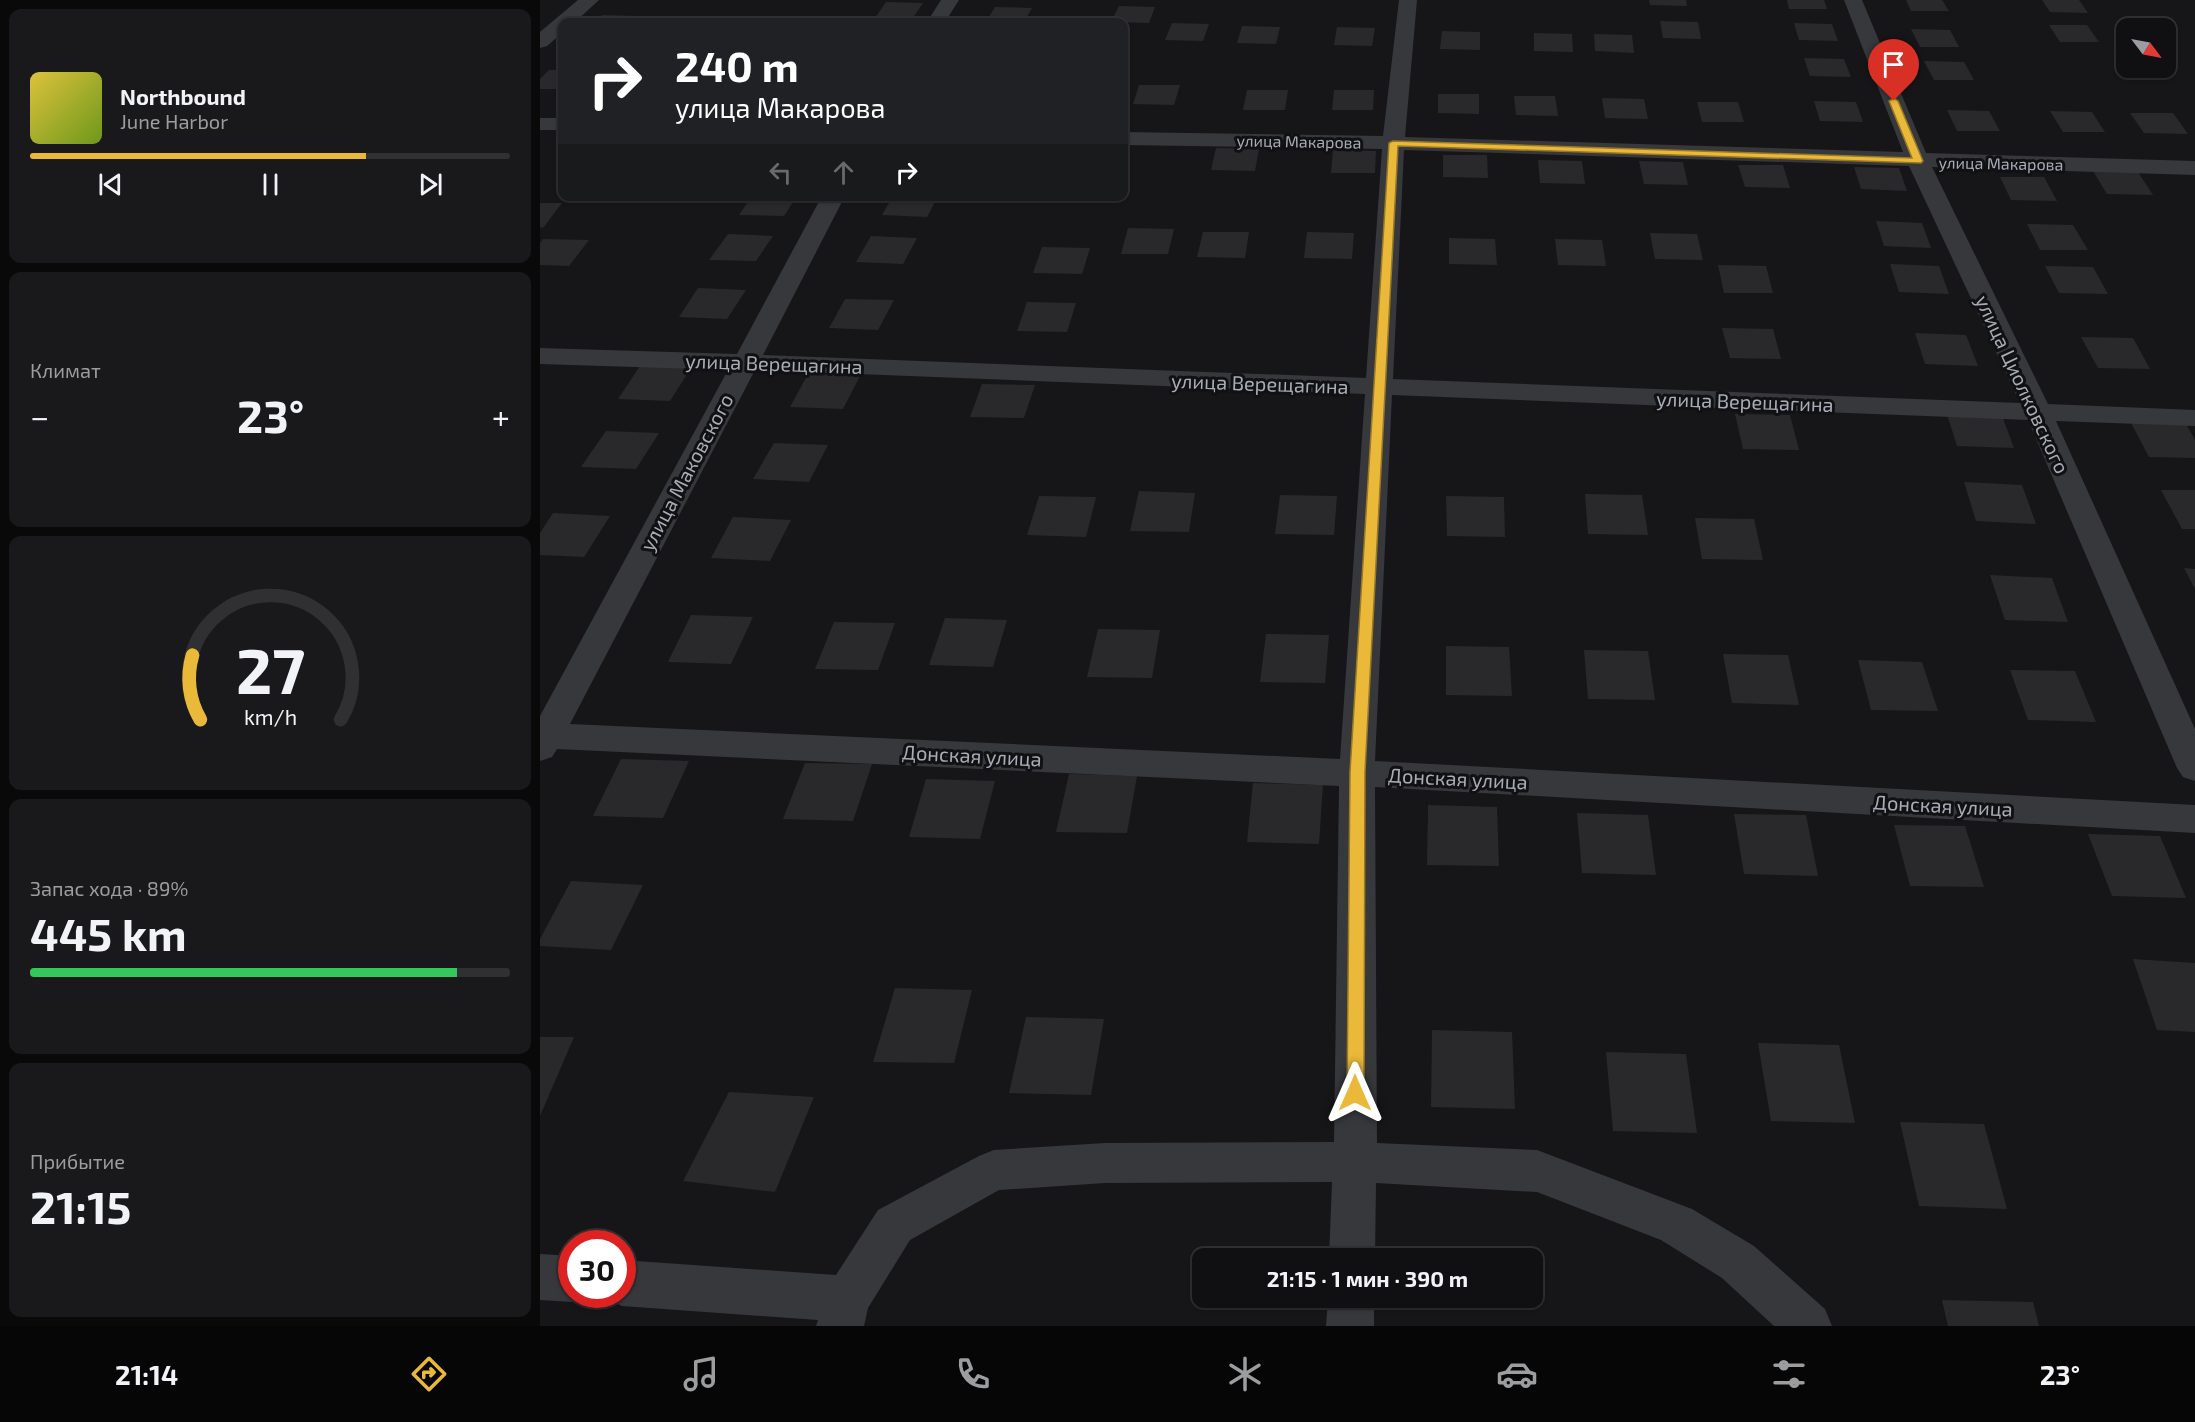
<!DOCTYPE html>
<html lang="ru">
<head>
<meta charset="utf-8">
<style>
	body { margin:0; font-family:"Exo 2",sans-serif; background:#19191b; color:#f1f3f6; height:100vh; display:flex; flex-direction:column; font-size:22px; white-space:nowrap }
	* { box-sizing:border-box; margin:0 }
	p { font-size:20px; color:#9c9d9f }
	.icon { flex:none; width:33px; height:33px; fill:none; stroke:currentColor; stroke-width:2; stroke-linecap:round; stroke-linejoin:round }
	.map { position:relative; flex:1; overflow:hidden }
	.panel { display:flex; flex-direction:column; gap:9px; padding:9px; background:#09090a; width:540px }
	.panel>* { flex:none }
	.top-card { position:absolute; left:18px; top:18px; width:570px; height:183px; border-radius:12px; box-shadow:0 2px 4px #0004,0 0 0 2px #303032; background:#202124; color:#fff; overflow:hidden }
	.needle { width:39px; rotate:122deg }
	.controls { position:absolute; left:1576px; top:18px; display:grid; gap:12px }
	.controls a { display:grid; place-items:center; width:60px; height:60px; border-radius:12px; background:#101012; box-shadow:0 2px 4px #0004,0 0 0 2px #303032; font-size:30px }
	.speed { position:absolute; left:18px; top:1230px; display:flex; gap:12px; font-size:30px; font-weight:700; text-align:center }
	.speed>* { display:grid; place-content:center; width:78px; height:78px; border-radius:50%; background:#101012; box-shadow:0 2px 4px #0004,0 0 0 2px #303032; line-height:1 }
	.speed .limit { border:9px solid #d22; background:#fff; color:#111 }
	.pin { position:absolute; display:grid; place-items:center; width:51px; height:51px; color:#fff; margin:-62px -26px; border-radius:50% 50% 50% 0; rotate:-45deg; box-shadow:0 0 6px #0007 }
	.pin .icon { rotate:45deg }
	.me { position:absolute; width:66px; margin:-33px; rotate:0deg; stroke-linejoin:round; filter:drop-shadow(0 0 4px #0008) }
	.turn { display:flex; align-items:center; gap:21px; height:126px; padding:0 18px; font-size:27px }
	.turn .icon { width:78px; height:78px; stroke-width:2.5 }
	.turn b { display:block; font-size:42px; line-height:51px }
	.lanes { display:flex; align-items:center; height:57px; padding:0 18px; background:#0003; justify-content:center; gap:30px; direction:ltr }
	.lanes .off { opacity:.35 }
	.big { font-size:45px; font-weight:700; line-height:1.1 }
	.panel .tile { flex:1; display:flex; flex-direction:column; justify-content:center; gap:9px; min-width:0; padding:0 21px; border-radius:12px; background:#19191b }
	.panel .dial { align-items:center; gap:0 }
	.dial svg { height:156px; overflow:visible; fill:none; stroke:#303032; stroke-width:7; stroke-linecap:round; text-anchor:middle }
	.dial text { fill:#f1f3f6; stroke:none }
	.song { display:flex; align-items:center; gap:18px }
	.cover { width:72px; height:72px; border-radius:9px; background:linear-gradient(135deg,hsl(50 70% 55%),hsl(80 70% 35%)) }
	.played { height:6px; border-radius:3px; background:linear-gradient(90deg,#ebb93a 70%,#303032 70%) }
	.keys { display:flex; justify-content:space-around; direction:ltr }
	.heat { display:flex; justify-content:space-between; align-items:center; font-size:33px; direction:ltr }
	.charge { height:9px; border-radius:4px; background:linear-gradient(90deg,#34c759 89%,#303032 0) }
	.trip { position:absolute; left:652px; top:1248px; width:351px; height:60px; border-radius:12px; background:#101012; box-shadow:0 2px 4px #0004,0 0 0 2px #303032; font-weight:700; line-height:60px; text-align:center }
	.dock { display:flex; height:96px; justify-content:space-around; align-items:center; background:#060607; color:#9c9d9f }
	.dock .icon { width:42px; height:42px }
	.dock .selected { color:#ebb93a }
	.dock b { font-size:27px; color:#f1f3f6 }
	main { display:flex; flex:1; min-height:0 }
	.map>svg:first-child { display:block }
	.building { fill:#29292c }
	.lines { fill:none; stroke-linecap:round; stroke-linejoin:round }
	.street { fill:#37383c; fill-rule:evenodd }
	.route { fill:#ebb93a; stroke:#997826; stroke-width:1.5 }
	.labels { text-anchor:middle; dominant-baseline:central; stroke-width:6; stroke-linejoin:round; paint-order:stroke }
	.far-street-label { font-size:16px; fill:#a8acb7; stroke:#111113 }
	.street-label { font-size:20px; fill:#a8acb7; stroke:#111113 }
</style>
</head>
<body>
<main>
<section class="panel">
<div class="tile">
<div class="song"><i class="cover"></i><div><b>Northbound</b><p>June Harbor</p></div></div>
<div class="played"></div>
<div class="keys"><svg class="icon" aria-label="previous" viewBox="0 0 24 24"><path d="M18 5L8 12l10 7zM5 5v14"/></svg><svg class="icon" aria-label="pause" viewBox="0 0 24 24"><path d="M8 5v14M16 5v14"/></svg><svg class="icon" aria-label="next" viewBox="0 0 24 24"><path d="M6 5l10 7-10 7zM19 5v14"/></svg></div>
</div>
<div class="tile"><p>Климат</p>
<div class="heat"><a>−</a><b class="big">23°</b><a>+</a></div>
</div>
<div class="tile dial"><svg viewBox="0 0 100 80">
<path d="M14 69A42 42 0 1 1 86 69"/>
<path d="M14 69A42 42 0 0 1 10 36" stroke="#ebb93a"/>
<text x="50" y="56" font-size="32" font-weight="700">27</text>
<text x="50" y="72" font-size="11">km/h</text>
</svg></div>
<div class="tile"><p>Запас хода · 89%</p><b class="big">445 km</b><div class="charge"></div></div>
<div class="tile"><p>Прибытие</p><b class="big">21:15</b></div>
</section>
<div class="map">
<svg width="1655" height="1326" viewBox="0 0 1655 1326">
	<rect width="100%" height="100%" fill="#161618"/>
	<g class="building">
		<path d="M1109 0H1146L1147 6 1110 5Z"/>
		<path d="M1247 0H1284L1287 9H1249Z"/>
		<path d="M1366 0H1402L1409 11H1371Z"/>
		<path d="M1502 0H1539L1548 13 1510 12Z"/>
		<path d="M346 2 383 3 372 19 335 18Z"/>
		<path d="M579 6 615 7 609 23 571 22Z"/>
		<path d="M455 7 492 8 484 22H446Z"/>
		<path d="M62 15 99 16 92 22H54Z"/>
		<path d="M1120 21 1158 22 1161 39 1123 38Z"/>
		<path d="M632 23 669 24 663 41 625 40Z"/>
		<path d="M1254 23 1292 24 1298 41 1259 40Z"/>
		<path d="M1509 25H1547L1559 42H1520Z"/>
		<path d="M702 26 740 27 736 44 697 43Z"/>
		<path d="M797 27 835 28 832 46 794 45Z"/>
		<path d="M1371 29 1410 30 1419 47H1380Z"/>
		<path d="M902 31 940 32V50L900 49Z"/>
		<path d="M994 33 1032 34 1033 52 994 51Z"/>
		<path d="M1054 34 1092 35 1094 53 1055 51Z"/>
		<path d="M1573 50H1587V70Z"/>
		<path d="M1264 58 1304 59 1311 77 1270 76Z"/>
		<path d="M1384 61 1424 62 1434 80H1394Z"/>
		<path d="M9 70H22V89H0V79Z"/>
		<path d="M599 85H640L634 105 593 104Z"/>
		<path d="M707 90H748L745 110H703Z"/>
		<path d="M794 90H834L833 110H792Z"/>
		<path d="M898 94H939V114L898 113Z"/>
		<path d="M974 96H1015L1018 116 976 115Z"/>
		<path d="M1062 98 1104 99 1108 119 1065 118Z"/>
		<path d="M1274 101 1316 102 1323 122 1280 121Z"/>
		<path d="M1157 102H1198L1204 122H1162Z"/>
		<path d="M1407 110 1449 111 1460 131H1417Z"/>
		<path d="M1510 111 1552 112 1565 132H1523Z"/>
		<path d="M1590 113H1633L1648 134 1604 133Z"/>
		<path d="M676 148 719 149 715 171 671 170Z"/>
		<path d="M793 150 836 151 835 173H791Z"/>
		<path d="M903 155H947L948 178 903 177Z"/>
		<path d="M998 160 1042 161 1045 184 1000 183Z"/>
		<path d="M1099 161 1143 162 1148 185 1104 184Z"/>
		<path d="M1198 165H1243L1250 188 1205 187Z"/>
		<path d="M1314 167 1359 168 1367 191 1321 189Z"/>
		<path d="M1553 171 1598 172 1613 195 1567 194Z"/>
		<path d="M1460 177H1504L1517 201 1471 200Z"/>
		<path d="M212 196H257L244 216 199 215Z"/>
		<path d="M353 196H398L387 217 342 215Z"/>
		<path d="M0 203H22L3 228 0 227Z"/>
		<path d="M1336 221 1382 223 1391 248 1344 246Z"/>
		<path d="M1487 224 1533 225 1548 250H1500Z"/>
		<path d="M588 228 634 229 628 254H581Z"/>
		<path d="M663 232H709L705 258 657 257Z"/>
		<path d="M767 232 814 233 812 259 764 258Z"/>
		<path d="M1110 233 1157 234 1163 260 1115 259Z"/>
		<path d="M188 234 233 236 216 261 169 260Z"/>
		<path d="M331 236 377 238 363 264 316 262Z"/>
		<path d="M909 238 955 239 957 265 909 264Z"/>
		<path d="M3 239 49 240 29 266 0 265V243Z"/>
		<path d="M1015 239 1062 240 1066 266 1018 265Z"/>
		<path d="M502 247 550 248 542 274 493 273Z"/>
		<path d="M1350 264 1399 266 1409 294 1359 292Z"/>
		<path d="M1178 265 1226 266 1233 293H1184Z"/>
		<path d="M1505 266 1553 267 1568 294 1519 293Z"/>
		<path d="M158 288 206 290 187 319 139 317Z"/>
		<path d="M305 299 354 300 338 330 289 328Z"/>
		<path d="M487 302 536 303 527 332 477 331Z"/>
		<path d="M1182 328 1233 329 1241 359 1190 358Z"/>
		<path d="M1375 333 1426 335 1438 366 1385 364Z"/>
		<path d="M1541 337 1593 338 1610 369 1558 368Z"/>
		<path d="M100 366 151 368 130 401 78 399Z"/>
		<path d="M268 374 320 376 303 409 250 407Z"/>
		<path d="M442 384 495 385 484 418 430 417Z"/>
		<path d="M1406 411 1461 413 1474 448 1417 446Z"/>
		<path d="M1195 414 1250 415 1259 450 1203 449Z"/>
		<path d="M1590 421 1645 422 1655 440V458L1609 457Z"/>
		<path d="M66 431 119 433 96 469 41 467Z"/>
		<path d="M234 443 288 445 269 482 213 479Z"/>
		<path d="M1424 482 1482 485 1496 524 1436 521Z"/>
		<path d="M1621 490H1655V529H1642Z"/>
		<path d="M599 491 655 493 649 532 590 531Z"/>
		<path d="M1045 494 1102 495 1108 535 1048 534Z"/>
		<path d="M740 495 797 496 794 535 735 534Z"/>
		<path d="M499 496 556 497 546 537 487 535Z"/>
		<path d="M906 496 964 497 965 537 907 536Z"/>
		<path d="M13 513 70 516 44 557 0 555V533Z"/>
		<path d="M193 517 251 520 230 561 171 558Z"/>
		<path d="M1155 518 1214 519 1223 560 1162 559Z"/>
		<path d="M1644 568 1655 569V589Z"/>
		<path d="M1450 575 1512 578 1528 622 1465 620Z"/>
		<path d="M151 615 213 617 191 664 128 662Z"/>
		<path d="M405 618 467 620 453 667 389 665Z"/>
		<path d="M294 622 355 623 338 670 275 669Z"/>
		<path d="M558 629 620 630 612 678 547 677Z"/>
		<path d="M726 634 789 635 785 683 720 682Z"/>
		<path d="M906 646 969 647 972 696 906 695Z"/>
		<path d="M1044 650 1108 651 1115 700 1048 699Z"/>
		<path d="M1183 654 1248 655 1259 705 1192 703Z"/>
		<path d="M1318 660 1382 662 1398 711 1331 710Z"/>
		<path d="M1470 670 1535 671 1556 722 1488 720Z"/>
		<path d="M81 759 149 761 123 818 53 816Z"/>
		<path d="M265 763 332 764 313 821 243 819Z"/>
		<path d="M529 774 597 776 587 833 516 832Z"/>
		<path d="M386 779 455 781 440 839 369 837Z"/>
		<path d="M713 783 783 785 779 844 707 842Z"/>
		<path d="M888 805 957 807 959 866 887 865Z"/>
		<path d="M1037 813 1108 815 1116 875 1042 873Z"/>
		<path d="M1194 814 1266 815 1278 876 1204 874Z"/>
		<path d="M1354 825 1425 826 1444 887 1370 886Z"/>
		<path d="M1548 834 1620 836 1646 898 1572 896Z"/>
		<path d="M31 881 103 885 71 950 0 946V939Z"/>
		<path d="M1593 959 1655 963V1032L1617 1030Z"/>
		<path d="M355 988 432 990 414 1063 333 1062Z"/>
		<path d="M486 1017 564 1019 551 1095 469 1093Z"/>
		<path d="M892 1030 972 1032 975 1109 891 1107Z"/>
		<path d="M0 1037H34L0 1116Z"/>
		<path d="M1218 1043 1299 1045 1315 1123 1231 1121Z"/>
		<path d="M1066 1052 1146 1054 1157 1133 1073 1131Z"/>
		<path d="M189 1092 274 1097 235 1192 143 1181Z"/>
		<path d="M1360 1122 1444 1124 1467 1209 1379 1206Z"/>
		<path d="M1402 1300 1493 1302 1499 1326H1408Z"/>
	</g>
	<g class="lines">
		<g class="street">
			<path d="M38 0H59L35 22H22V33L7 46 0 48V32Z"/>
			<path d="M401 0H419L405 22H387Z"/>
			<path d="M859 0H877L865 137 1363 152 1304 0H1322L1386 153 1655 161V175L1392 167 1508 404 1655 410V426L1516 421 1655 729V781L1643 777 1637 768 1488 420 852 395 835 761 1655 805V833L835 787 837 1143 997 1150 1152 1209 1214 1246 1285 1309 1292 1326H1234L1182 1278 1121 1240 997 1192 836 1183 835 1258H789L792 1182 565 1183 459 1190 370 1240 328 1308 324 1326H276L278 1320 82 1306 66 1299 64 1294H82V1260L296 1275 338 1210 439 1156 454 1150 565 1143 794 1142 799 786 17 749 12 757 0 761V716L188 370 0 364V348L197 354 282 196H305L223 355 826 378 842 149 584 145V132L843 136ZM864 150 1369 166 1480 403 853 379ZM215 370 825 394 800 759 30 724Z"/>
			<rect x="0" y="118" width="22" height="12"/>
			<path d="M0 1254 32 1256V1294L48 1295 32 1302 0 1300Z"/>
			<path d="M788 1298H834V1326H786Z"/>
		</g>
	</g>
	<path class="route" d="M1354 98 1358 101 1383 161 1381 163 858 146 825 772 824 1093 821 1098 815 1101 809 1098 807 1093 810 772 849 143 853 141 1372 158 1349 101Z"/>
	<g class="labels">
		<g class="far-street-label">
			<text transform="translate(759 141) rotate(1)">улица Макарова</text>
			<text transform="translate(1461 163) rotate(1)">улица Макарова</text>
		</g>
		<g class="street-label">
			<text transform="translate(234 363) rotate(2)">улица Верещагина</text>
			<text transform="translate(720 383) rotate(2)">улица Верещагина</text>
			<text transform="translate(1483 384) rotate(65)">улица Циолковского</text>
			<text transform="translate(1205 401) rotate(2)">улица Верещагина</text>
			<text transform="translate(146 472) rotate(-62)">улица Маковского</text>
			<text transform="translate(432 755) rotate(3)">Донская улица</text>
			<text transform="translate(918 778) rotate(3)">Донская улица</text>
			<text transform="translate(1403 805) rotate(3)">Донская улица</text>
		</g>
	</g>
</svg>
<div class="controls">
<a><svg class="needle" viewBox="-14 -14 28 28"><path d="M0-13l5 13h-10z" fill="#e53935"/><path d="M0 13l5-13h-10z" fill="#9c9d9f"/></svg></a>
</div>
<div class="speed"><div class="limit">30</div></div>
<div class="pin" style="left:1354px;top:101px;background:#d93025"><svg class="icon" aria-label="arrive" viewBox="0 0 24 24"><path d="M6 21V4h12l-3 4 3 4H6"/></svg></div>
<svg class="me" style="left:815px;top:1093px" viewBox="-20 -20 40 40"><path d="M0-17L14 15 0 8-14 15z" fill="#ebb93a" stroke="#fff" stroke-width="4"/></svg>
<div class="trip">21:15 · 1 мин · 390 m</div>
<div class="top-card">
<div class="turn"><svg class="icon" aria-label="right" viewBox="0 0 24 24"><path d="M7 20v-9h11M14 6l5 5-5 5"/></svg><div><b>240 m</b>улица Макарова</div></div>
<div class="lanes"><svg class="icon off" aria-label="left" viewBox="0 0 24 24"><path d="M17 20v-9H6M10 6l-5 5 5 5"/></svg><svg class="icon off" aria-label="ahead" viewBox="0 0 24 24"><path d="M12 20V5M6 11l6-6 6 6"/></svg><svg class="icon" aria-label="right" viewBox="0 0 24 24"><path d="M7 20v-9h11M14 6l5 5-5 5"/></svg></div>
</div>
</div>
</main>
<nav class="dock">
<b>21:14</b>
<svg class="icon selected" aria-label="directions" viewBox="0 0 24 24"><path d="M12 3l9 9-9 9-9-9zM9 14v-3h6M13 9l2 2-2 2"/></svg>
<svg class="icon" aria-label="music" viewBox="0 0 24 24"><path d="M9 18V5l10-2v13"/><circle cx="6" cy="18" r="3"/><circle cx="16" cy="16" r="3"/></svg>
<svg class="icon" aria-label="phone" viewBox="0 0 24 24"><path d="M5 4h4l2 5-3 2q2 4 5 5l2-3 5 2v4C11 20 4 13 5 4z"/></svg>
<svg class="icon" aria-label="climate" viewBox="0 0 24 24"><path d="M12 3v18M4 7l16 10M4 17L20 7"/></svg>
<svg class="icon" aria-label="car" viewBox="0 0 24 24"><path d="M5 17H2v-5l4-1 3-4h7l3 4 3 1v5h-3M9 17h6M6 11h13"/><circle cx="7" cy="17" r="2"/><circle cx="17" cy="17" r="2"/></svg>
<svg class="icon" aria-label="filters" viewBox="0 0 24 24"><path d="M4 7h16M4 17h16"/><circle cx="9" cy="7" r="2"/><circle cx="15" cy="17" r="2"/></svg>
<b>23°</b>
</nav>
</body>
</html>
